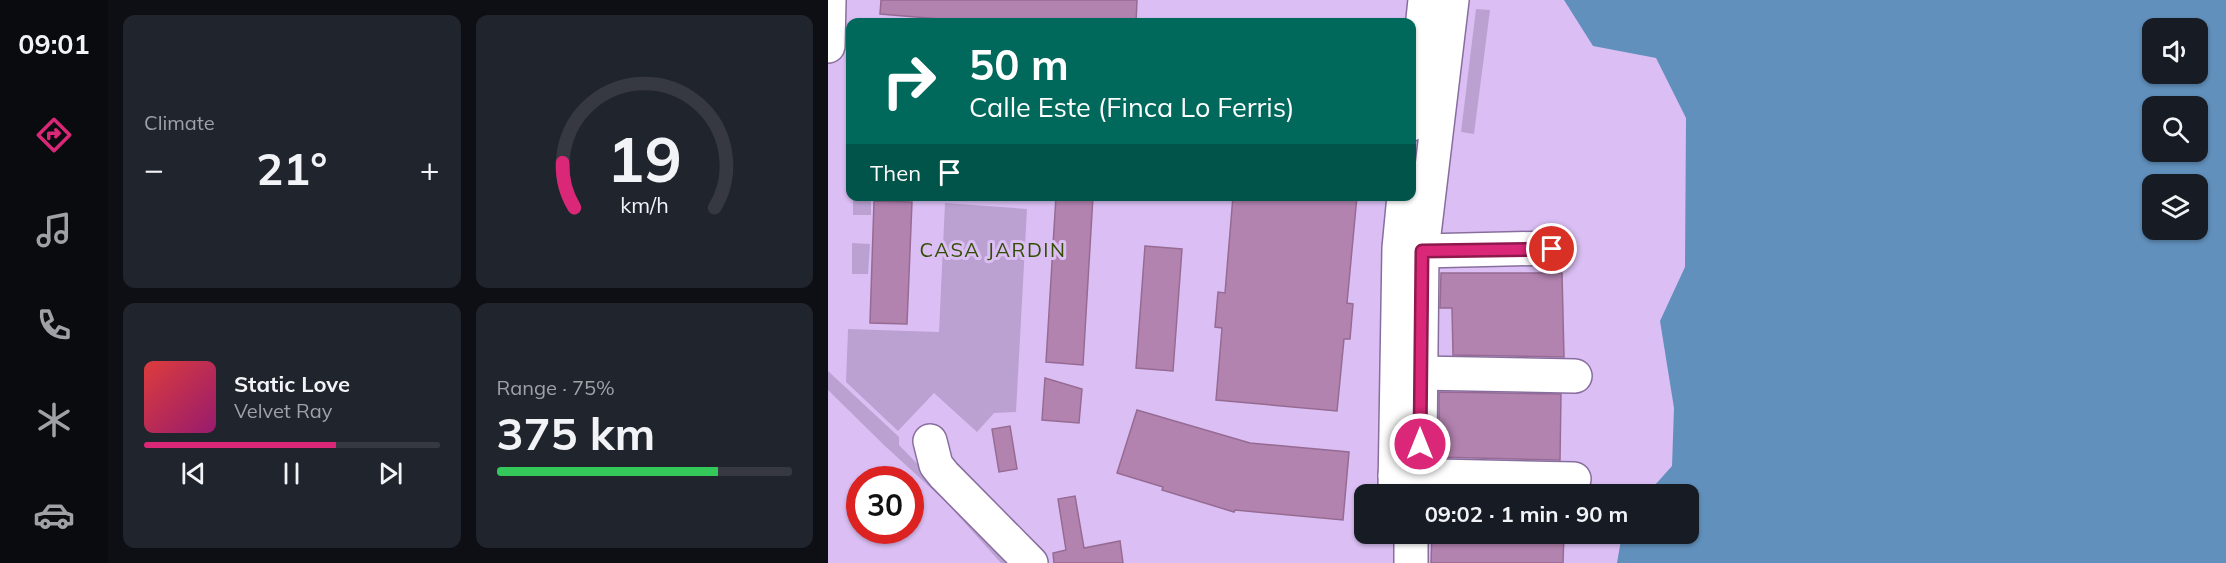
<!DOCTYPE html>
<html lang="en">
<head>
<meta charset="utf-8">
<style>
	body { margin:0; font-family:Mulish,sans-serif; background:#20242c; color:#f1f3f6; height:100vh; display:flex; flex-direction:column; font-size:22px; white-space:nowrap }
	* { box-sizing:border-box; margin:0 }
	p { font-size:20px; color:#9ea1a6 }
	.icon { flex:none; width:33px; height:33px; fill:none; stroke:currentColor; stroke-width:2; stroke-linecap:round; stroke-linejoin:round }
	.map { position:relative; flex:1; overflow:hidden }
	.panel { display:flex; flex-direction:column; gap:15px; padding:15px; background:#0d0f14; width:720px }
	.panel>* { flex:none }
	.banner { position:absolute; left:18px; top:18px; width:570px; height:183px; border-radius:12px; box-shadow:0 2px 4px #0004; background:#00695c; color:#fff; overflow:hidden }
	.buttons { position:absolute; left:1314px; top:18px; display:grid; gap:12px }
	.buttons a { display:grid; place-items:center; width:66px; height:66px; border-radius:12px; background:#171b24; box-shadow:0 2px 4px #0004; font-size:30px }
	.speed { position:absolute; left:18px; top:466px; display:flex; gap:12px; font-size:30px; font-weight:700; text-align:center }
	.speed>* { display:grid; place-content:center; width:78px; height:78px; border-radius:50%; background:#171b24; box-shadow:0 2px 4px #0004; line-height:1 }
	.speed .limit { border:9px solid #d22; background:#fff; color:#111 }
	.pin { position:absolute; display:grid; place-items:center; width:51px; height:51px; color:#fff; margin:-26px; border:3px solid #fff; border-radius:50%; box-shadow:0 2px 6px #0007 }
	.me { position:absolute; width:66px; margin:-33px; rotate:0deg; stroke-linejoin:round; filter:drop-shadow(0 0 4px #0008) }
	.turn { display:flex; align-items:center; gap:21px; height:126px; padding:0 24px; font-size:27px }
	.turn .icon { width:78px; height:78px; stroke-width:2.5 }
	.turn b { display:block; font-size:42px; line-height:51px }
	.then { display:flex; align-items:center; height:57px; padding:0 24px; background:#0003; gap:12px; font-size:22px }
	.big { font-size:45px; font-weight:700; line-height:1.1 }
	.panel .card { flex:1; display:flex; flex-direction:column; justify-content:center; gap:9px; min-width:0; padding:0 21px; border-radius:12px; background:#20242c }
	.panel .dial { align-items:center; gap:0 }
	.dial svg { height:156px; overflow:visible; fill:none; stroke:#363941; stroke-width:7; stroke-linecap:round; text-anchor:middle }
	.dial text { fill:#f1f3f6; stroke:none }
	.song { display:flex; align-items:center; gap:18px }
	.cover { width:72px; height:72px; border-radius:9px; background:linear-gradient(135deg,hsl(0 70% 55%),hsl(320 70% 35%)) }
	.played { height:6px; border-radius:3px; background:linear-gradient(90deg,#db2777 65%,#363941 65%) }
	.keys { display:flex; justify-content:space-around; direction:ltr }
	.heat { display:flex; justify-content:space-between; align-items:center; font-size:33px; direction:ltr }
	.charge { height:9px; border-radius:4px; background:linear-gradient(90deg,#34c759 75%,#363941 0) }
	.panel .tiles { flex:1; display:grid; gap:15px; grid-template-columns:repeat(2,1fr) }
	.trip { position:absolute; left:526px; top:484px; width:345px; height:60px; border-radius:12px; background:#171b24; box-shadow:0 2px 4px #0004; font-weight:700; line-height:60px; text-align:center }
	main { display:flex; flex:1; min-height:0 }
	.dock { display:flex; flex-direction:column; width:108px; justify-content:space-around; align-items:center; background:#090b0e; color:#9ea1a6 }
	.dock .icon { width:42px; height:42px }
	.dock .selected { color:#db2777 }
	.dock b { font-size:27px; color:#f1f3f6 }
	.map>svg:first-child { display:block }
	.green { fill:#bba1d2 }
	.water { fill:#6190bc; fill-rule:evenodd }
	.building { fill:#b383b0; stroke:#966b93; stroke-width:1.5 }
	.lines { fill:none; stroke-linecap:round; stroke-linejoin:round }
	.minor-casing { stroke:#886e9e; stroke-width:36 }
	.minor { stroke:#fff; stroke-width:33 }
	.route-casing { stroke:#8e194d; stroke-width:15 }
	.route { stroke:#db2777; stroke-width:10 }
	.labels { text-anchor:middle; dominant-baseline:central; stroke-width:6; stroke-linejoin:round; paint-order:stroke }
	.neighbourhood-label { font-size:20px; letter-spacing:1.5px; fill:#324c01; stroke:#dbbff4 }
</style>
</head>
<body>
<main>
<nav class="dock">
<b>09:01</b>
<svg class="icon selected" aria-label="directions" viewBox="0 0 24 24"><path d="M12 3l9 9-9 9-9-9zM9 14v-3h6M13 9l2 2-2 2"/></svg>
<svg class="icon" aria-label="music" viewBox="0 0 24 24"><path d="M9 18V5l10-2v13"/><circle cx="6" cy="18" r="3"/><circle cx="16" cy="16" r="3"/></svg>
<svg class="icon" aria-label="phone" viewBox="0 0 24 24"><path d="M5 4h4l2 5-3 2q2 4 5 5l2-3 5 2v4C11 20 4 13 5 4z"/></svg>
<svg class="icon" aria-label="climate" viewBox="0 0 24 24"><path d="M12 3v18M4 7l16 10M4 17L20 7"/></svg>
<svg class="icon" aria-label="car" viewBox="0 0 24 24"><path d="M5 17H2v-5l4-1 3-4h7l3 4 3 1v5h-3M9 17h6M6 11h13"/><circle cx="7" cy="17" r="2"/><circle cx="17" cy="17" r="2"/></svg>
</nav>
<section class="panel">
<div class="tiles">
<div class="card"><p>Climate</p>
<div class="heat"><a>−</a><b class="big">21°</b><a>+</a></div>
</div>
<div class="card dial"><svg viewBox="0 0 100 80">
<path d="M14 69A42 42 0 1 1 86 69"/>
<path d="M14 69A42 42 0 0 1 8 46" stroke="#db2777"/>
<text x="50" y="56" font-size="32" font-weight="700">19</text>
<text x="50" y="72" font-size="11">km/h</text>
</svg></div>
<div class="card">
<div class="song"><i class="cover"></i><div><b>Static Love</b><p>Velvet Ray</p></div></div>
<div class="played"></div>
<div class="keys"><svg class="icon" aria-label="previous" viewBox="0 0 24 24"><path d="M18 5L8 12l10 7zM5 5v14"/></svg><svg class="icon" aria-label="pause" viewBox="0 0 24 24"><path d="M8 5v14M16 5v14"/></svg><svg class="icon" aria-label="next" viewBox="0 0 24 24"><path d="M6 5l10 7-10 7zM19 5v14"/></svg></div>
</div>
<div class="card"><p>Range · 75%</p><b class="big">375 km</b><div class="charge"></div></div>
</div>
</section>
<div class="map">
<svg width="1398" height="563" viewBox="0 0 1398 563">
	<rect width="100%" height="100%" fill="#dbbff4"/>
	<g class="green">
		<path d="M648 9 662 10 646 134 633 132Z"/>
		<rect x="25" y="197" width="18" height="18"/>
		<path d="M117 203 199 209 188 412 166 413 149 432 106 393 70 431 18 382 20 329 111 332Z"/>
		<path d="M24 243 42 244 40 274H24Z"/>
		<path d="M0 371 71 437V445L186 563H173L117 501 57 446 0 390Z"/>
	</g>
	<path class="water" d="M736 0H1398V563H789L794 534H861V495H818L844 466 846 408 832 321 857 267 858 118 828 58 765 46ZM1324 28H1370V74H1324ZM1324 106H1370V152H1324ZM1324 184H1370V230H1324Z"/>
	<g class="building">
		<path d="M53 0H309L308 22H148L52 14Z"/>
		<path d="M228 196H265L255 365 218 362Z"/>
		<path d="M405 196H529L519 303 525 304 522 339H516L509 411 388 400 394 328 387 327 390 292 397 293Z"/>
		<path d="M46 201 84 202 79 324 42 323Z"/>
		<path d="M317 246 354 249 345 371 308 368Z"/>
		<path d="M613 273H734L736 357 625 355 624 308H612Z"/>
		<path d="M217 378 254 389 251 423 214 420Z"/>
		<path d="M611 392 733 394 732 460 608 457 611 444Z"/>
		<path d="M309 410 422 443 521 452 515 520 407 510 406 512 334 490 335 487 289 473Z"/>
		<path d="M182 426 189 469 171 472 164 429Z"/>
		<path d="M247 496 256 548 292 541 295 563H226L225 553 238 550 230 499Z"/>
		<path d="M604 534H736L735 563H603Z"/>
	</g>
	<g class="lines">
		<defs>
			<g id="minor">
				<path d="M0 46 1 0"/>
				<path d="M584 124 597 0"/>
				<path d="M594 251 724 248"/>
				<path d="M592 373 747 376"/>
				<path d="M102 441 108 465 116 475 203 563"/>
				<path d="M567 475 746 479"/>
				<path d="M567 491 571 248 576 196"/>
				<path d="M584 495V475L592 444 594 251 624 0"/>
				<path d="M583 563V534"/>
			</g>
		</defs>
		<use href="#minor" class="minor-casing"/>
		<use href="#minor" class="minor"/>
	</g>
	<g class="lines">
		<defs>
			<path id="route" d="M592 444 594 251 724 249"/>
		</defs>
		<use href="#route" class="route-casing"/>
		<use href="#route" class="route"/>
	</g>
	<g class="labels">
		<g class="neighbourhood-label">
			<text x="165" y="249">CASA JARDIN</text>
		</g>
	</g>
</svg>
<div class="buttons">
<a><svg class="icon" aria-label="sound" viewBox="0 0 24 24"><path d="M4 9h4l5-4v14l-5-4H4zM17 9q2 3 0 6"/></svg></a>
<a><svg class="icon" aria-label="search" viewBox="0 0 24 24"><circle cx="10" cy="10" r="6"/><path d="M15 15l6 6"/></svg></a>
<a><svg class="icon" aria-label="layers" viewBox="0 0 24 24"><path d="M12 4l9 5-9 5-9-5zM3 14l9 5 9-5"/></svg></a>
</div>
<div class="speed"><div class="limit">30</div></div>
<div class="pin" style="left:724px;top:249px;background:#d93025"><svg class="icon" aria-label="arrive" viewBox="0 0 24 24"><path d="M6 21V4h12l-3 4 3 4H6"/></svg></div>
<svg class="me" style="left:592px;top:444px" viewBox="-20 -20 40 40"><circle r="17" fill="#db2777" stroke="#fff" stroke-width="3"/><path d="M0-11L8 9 0 5-8 9z" fill="#fff"/></svg>
<div class="trip">09:02 · 1 min · 90 m</div>
<div class="banner">
<div class="turn"><svg class="icon" aria-label="right" viewBox="0 0 24 24"><path d="M7 20v-9h11M14 6l5 5-5 5"/></svg><div><b>50 m</b>Calle Este (Finca Lo Ferris)</div></div>
<div class="then">Then<svg class="icon" aria-label="arrive" viewBox="0 0 24 24"><path d="M6 21V4h12l-3 4 3 4H6"/></svg></div>
</div>
</div>
</main>
</body>
</html>
